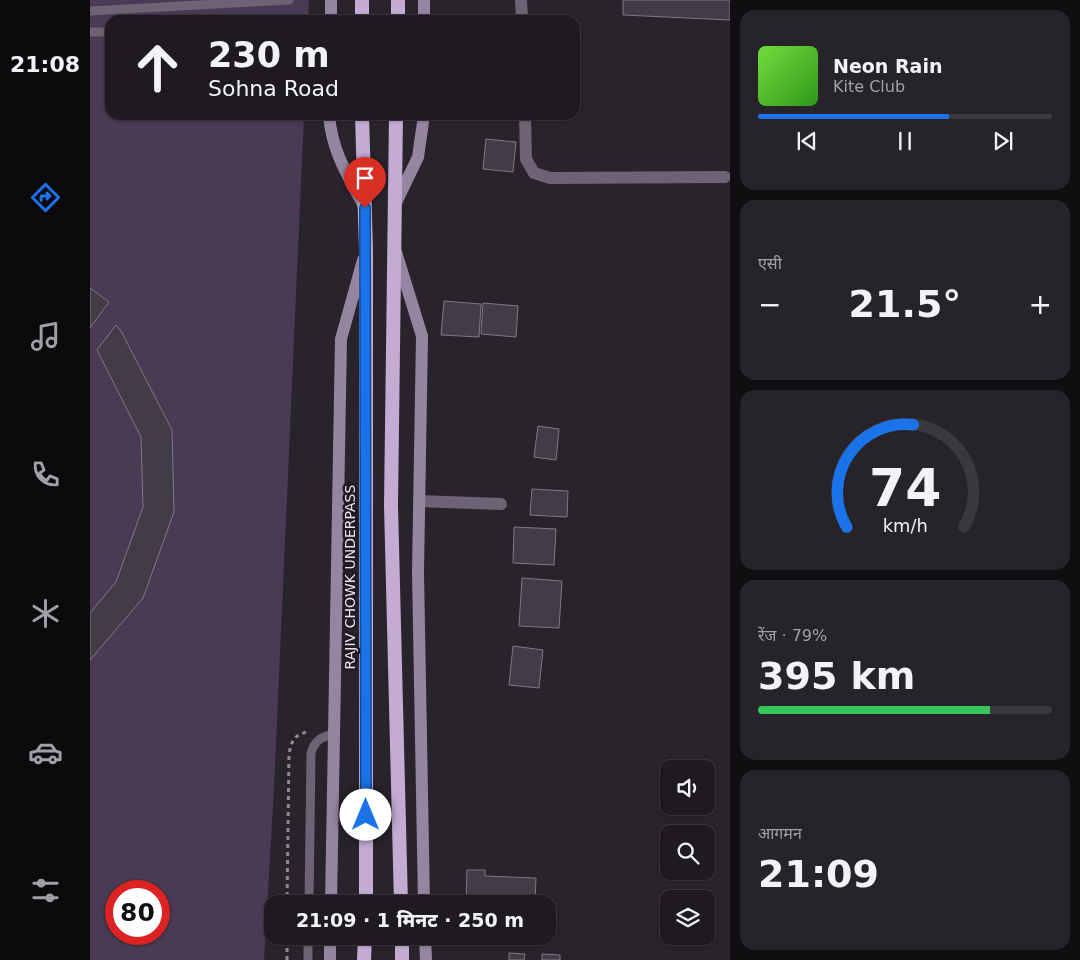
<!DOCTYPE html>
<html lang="hi">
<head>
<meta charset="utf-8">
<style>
	body { margin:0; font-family:"DejaVu Sans","Noto Sans Devanagari",sans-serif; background:#27232a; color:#f1f3f6; height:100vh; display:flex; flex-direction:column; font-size:19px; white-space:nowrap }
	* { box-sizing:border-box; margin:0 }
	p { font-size:16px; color:#a1a1a5 }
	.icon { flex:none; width:28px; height:28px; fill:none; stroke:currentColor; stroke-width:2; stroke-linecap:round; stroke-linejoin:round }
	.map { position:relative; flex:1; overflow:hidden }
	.details { display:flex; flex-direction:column; gap:10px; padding:10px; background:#110e12; width:350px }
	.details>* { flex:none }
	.top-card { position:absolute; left:15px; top:15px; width:475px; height:105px; border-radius:15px; box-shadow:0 1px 4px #0004,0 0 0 1px #3c383f; background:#1f1a21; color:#f1f3f6; overflow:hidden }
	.fabs { position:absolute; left:570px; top:760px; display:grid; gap:10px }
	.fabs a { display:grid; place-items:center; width:55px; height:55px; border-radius:10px; background:#1f1a21; box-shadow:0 1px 4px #0004,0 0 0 1px #3c383f; font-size:25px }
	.speed { position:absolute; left:15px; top:880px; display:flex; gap:10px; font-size:25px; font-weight:700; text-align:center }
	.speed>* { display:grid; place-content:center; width:65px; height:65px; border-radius:50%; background:#1f1a21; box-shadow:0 1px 4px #0004,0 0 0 1px #3c383f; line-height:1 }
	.speed .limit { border:8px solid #d22; background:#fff; color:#111 }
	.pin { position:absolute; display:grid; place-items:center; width:42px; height:42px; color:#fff; margin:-51px -21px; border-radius:50% 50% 50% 0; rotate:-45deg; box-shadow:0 0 5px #0007 }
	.pin .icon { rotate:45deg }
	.me { position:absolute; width:55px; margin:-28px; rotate:0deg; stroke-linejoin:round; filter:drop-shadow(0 0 4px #0008) }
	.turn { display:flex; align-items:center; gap:18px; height:105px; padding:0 20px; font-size:22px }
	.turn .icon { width:65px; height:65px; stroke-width:2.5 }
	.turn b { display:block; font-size:35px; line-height:42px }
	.big { font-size:38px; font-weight:800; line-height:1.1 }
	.details .card { flex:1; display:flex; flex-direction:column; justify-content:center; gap:8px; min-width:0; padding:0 18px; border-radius:15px; background:#27232a }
	.details .dial { align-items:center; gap:0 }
	.dial svg { height:130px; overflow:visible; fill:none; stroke:#3c383f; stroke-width:7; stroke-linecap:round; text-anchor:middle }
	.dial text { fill:#f1f3f6; stroke:none }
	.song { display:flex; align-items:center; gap:15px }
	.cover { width:60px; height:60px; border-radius:8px; background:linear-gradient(135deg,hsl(100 70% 55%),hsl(110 70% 35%)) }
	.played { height:5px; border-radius:2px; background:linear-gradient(90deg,#1a73e8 65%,#3c383f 65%) }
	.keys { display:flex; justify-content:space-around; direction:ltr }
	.heat { display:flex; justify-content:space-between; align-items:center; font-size:28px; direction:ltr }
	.charge { height:8px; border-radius:4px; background:linear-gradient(90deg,#34c759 79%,#3c383f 0) }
	.trip { position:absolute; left:174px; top:895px; width:292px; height:50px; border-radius:15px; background:#1f1a21; box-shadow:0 1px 4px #0004,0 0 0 1px #3c383f; font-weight:800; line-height:50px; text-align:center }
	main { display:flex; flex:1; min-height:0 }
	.tabs { display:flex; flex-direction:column; width:90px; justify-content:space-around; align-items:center; background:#0c0a0d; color:#a1a1a5 }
	.tabs .icon { width:35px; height:35px }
	.tabs .current { color:#1a73e8 }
	.tabs b { font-size:22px; color:#f1f3f6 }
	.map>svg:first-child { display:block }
	.green { fill:#4a3a55; fill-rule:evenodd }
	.building { fill:#423c46; stroke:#807984 }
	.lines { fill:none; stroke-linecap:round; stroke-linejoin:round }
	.path { stroke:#8f8a92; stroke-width:3; stroke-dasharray:4 4; stroke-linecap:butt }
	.service { stroke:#6d6374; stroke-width:9 }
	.minor { stroke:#6d6374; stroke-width:12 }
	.secondary { stroke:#9585a1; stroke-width:12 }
	.trunk { stroke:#c3abd4; stroke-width:14 }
	.route-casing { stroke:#114b97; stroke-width:12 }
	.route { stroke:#1a73e8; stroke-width:9 }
	.labels { text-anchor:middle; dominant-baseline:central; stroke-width:5; stroke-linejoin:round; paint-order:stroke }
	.street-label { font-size:14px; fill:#e8e4ea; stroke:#1f1a23 }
</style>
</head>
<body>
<main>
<nav class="tabs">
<b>21:08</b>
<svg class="icon current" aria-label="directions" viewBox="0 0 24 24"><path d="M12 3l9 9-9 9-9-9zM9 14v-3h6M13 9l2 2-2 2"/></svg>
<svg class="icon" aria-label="music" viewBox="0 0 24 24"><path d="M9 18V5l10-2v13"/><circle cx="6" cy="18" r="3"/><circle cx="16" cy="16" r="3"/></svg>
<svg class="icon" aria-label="phone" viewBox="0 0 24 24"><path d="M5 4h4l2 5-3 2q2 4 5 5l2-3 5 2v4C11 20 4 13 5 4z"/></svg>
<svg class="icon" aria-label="climate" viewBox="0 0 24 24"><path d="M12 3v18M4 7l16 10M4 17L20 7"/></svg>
<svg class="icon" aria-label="car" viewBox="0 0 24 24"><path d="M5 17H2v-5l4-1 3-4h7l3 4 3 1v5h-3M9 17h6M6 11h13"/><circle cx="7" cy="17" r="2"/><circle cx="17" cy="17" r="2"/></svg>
<svg class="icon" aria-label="filters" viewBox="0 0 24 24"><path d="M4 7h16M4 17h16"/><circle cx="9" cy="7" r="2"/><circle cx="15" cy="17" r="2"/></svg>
</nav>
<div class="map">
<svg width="640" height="960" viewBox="0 0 640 960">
	<rect width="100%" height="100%" fill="#29232c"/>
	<path class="green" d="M0 0H219L218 20H20V115H214L184 789 174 960H0ZM26 891H69V934H26Z"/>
	<g class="building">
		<path d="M533 0H640V20L533 15Z"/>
		<path d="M396 139 426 142 423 172 393 169Z"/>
		<path d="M0 288 19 302 0 328Z"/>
		<path d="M354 301 391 304 389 337 351 335Z"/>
		<path d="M393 303 428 306 426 337 391 334Z"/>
		<path d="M26 325 31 331 82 430 84 512 53 598 0 660V613L26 582 53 507 51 437 7 350Z"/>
		<path d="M448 426 469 429 466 460 444 457Z"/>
		<path d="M442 489 478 491 477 517 440 515Z"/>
		<path d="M424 527 466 529 464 565 423 563Z"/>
		<path d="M432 578 472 581 469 628 429 626Z"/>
		<path d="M423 646 453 650 449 688 419 685Z"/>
		<path d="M377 870H395V876L446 878 445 904H376Z"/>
		<path d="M419 953 435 954 434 960H419Z"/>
		<path d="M452 954 470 955V960H452Z"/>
	</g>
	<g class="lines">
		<g class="path">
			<path d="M197 904 199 754C202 738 205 735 220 731"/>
			<path d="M197 960V936"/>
		</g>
		<g class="service">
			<path d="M0 11 199 0"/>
			<path d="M0 32H20"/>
			<path d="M219 904 221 753C225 740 231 737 244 734"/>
			<path d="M218 960V936"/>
		</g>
		<g class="minor">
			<path d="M431 0 432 20"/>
			<path d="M435 115 436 159 444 173 460 178 635 177"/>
			<path d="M329 501 411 504"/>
		</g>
		<g class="secondary">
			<path d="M334 0V20"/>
			<path d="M241 20V0"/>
			<path d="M239 115C242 152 258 176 275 208"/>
			<path d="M305 205 328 157 334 115"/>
			<path d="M306 252 332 336 328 572 334 904"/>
			<path d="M241 904 251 339 273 260"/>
			<path d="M335 936 336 960"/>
			<path d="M240 960V936"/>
		</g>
		<g class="trunk">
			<path d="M272 0V20"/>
			<path d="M308 20V0"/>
			<path d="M272 115 276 251V904"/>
			<path d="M306 115 301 505 311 904"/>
			<path d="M312 936V960"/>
			<path d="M274 960 275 936"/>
		</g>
	</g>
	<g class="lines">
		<defs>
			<path id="route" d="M275 208 276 815"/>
		</defs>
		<use href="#route" class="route-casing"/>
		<use href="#route" class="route"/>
	</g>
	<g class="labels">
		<g class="street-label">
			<text transform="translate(260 577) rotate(-90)">RAJIV CHOWK UNDERPASS</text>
		</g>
	</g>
</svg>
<div class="fabs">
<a><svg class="icon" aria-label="sound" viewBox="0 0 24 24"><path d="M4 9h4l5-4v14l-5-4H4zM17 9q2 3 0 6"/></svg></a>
<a><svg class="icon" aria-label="search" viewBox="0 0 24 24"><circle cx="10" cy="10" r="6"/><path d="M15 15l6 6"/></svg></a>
<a><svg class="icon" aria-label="layers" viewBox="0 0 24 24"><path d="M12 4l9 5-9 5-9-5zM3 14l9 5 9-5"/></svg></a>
</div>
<div class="speed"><div class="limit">80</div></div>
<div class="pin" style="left:275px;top:208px;background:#d93025"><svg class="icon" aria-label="arrive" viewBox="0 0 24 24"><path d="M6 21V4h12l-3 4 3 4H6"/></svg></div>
<svg class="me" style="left:276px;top:815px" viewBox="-20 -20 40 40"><circle r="19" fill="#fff"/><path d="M0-13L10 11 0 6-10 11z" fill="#1a73e8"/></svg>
<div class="trip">21:09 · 1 मिनट · 250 m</div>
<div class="top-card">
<div class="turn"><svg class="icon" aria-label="ahead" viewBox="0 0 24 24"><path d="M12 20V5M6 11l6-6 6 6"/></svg><div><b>230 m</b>Sohna Road</div></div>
</div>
</div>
<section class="details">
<div class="card">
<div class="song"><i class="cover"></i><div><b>Neon Rain</b><p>Kite Club</p></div></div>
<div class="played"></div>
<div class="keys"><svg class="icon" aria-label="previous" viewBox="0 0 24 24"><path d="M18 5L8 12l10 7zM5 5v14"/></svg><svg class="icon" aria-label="pause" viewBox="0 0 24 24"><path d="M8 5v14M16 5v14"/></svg><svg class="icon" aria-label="next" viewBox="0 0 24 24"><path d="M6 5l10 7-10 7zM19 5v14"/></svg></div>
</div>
<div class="card"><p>एसी</p>
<div class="heat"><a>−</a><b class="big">21.5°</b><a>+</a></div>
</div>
<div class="card dial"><svg viewBox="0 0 100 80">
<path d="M14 69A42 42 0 1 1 86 69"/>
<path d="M14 69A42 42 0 0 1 55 6" stroke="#1a73e8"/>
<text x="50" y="56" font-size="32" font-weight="700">74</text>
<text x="50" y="72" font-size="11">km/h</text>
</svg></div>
<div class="card"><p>रेंज · 79%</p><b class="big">395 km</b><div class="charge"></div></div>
<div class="card"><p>आगमन</p><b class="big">21:09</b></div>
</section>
</main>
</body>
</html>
